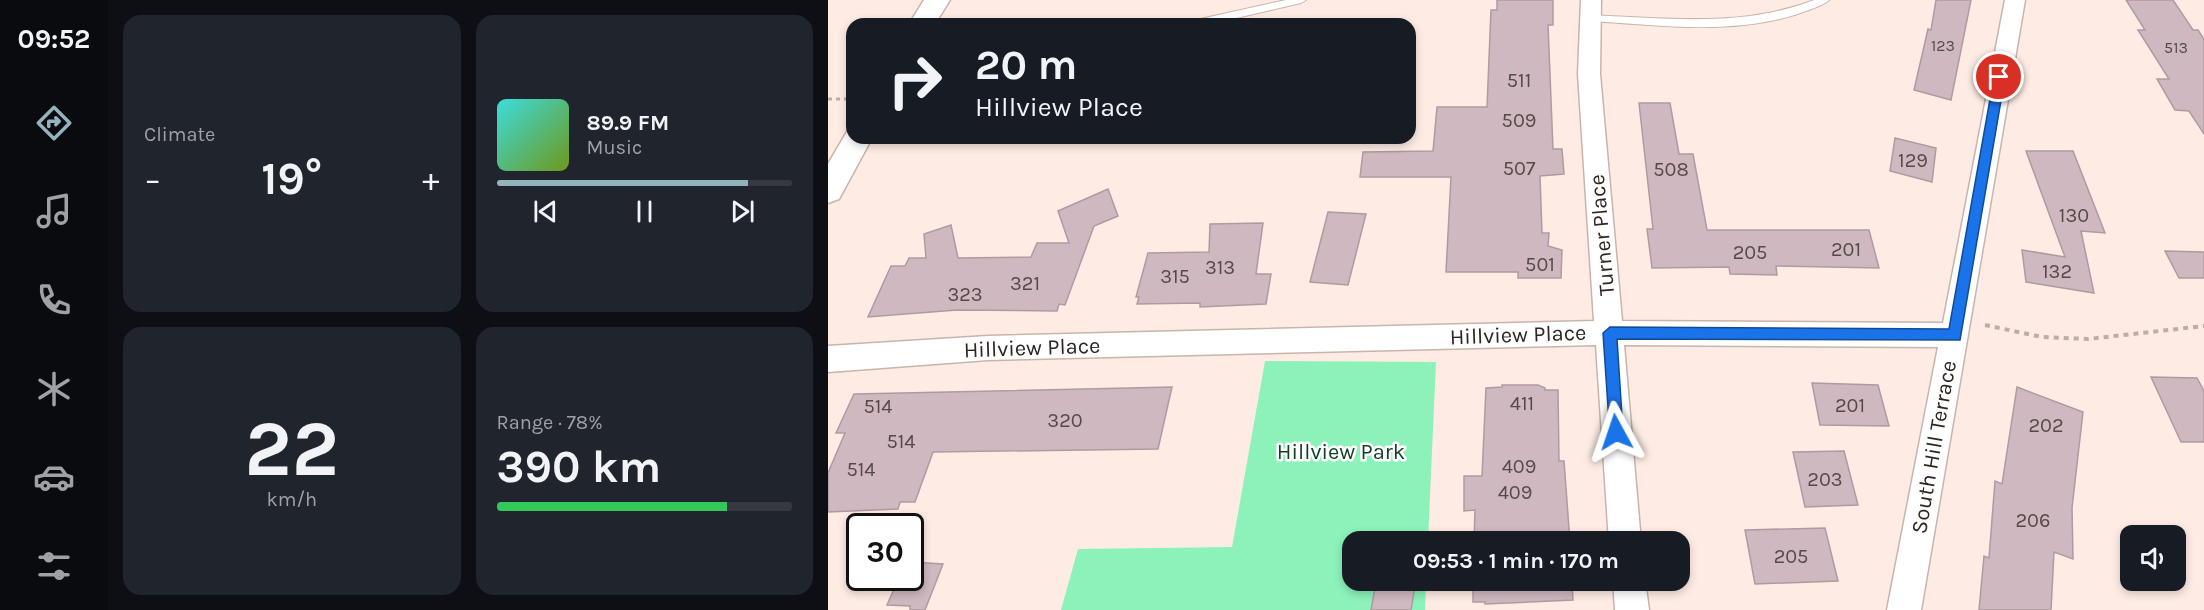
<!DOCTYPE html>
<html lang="en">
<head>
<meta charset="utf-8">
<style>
	body { margin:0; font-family:Karla,sans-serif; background:#20242c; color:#f1f3f6; height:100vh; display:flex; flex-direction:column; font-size:22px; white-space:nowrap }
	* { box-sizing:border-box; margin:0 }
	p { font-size:20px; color:#9ea1a6 }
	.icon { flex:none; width:33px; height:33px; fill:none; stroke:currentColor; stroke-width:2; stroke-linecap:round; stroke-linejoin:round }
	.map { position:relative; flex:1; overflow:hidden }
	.details { display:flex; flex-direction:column; gap:15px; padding:15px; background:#0d0f14; width:720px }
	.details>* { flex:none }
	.hud { position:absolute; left:18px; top:18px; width:570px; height:126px; border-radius:18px; box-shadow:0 3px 9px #0003; background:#171b24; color:#f1f3f6; overflow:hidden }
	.fabs { position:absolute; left:1292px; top:525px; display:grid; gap:12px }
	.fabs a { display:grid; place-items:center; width:66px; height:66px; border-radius:12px; background:#171b24; box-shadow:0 3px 9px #0003; font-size:30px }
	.speed { position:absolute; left:18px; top:513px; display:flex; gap:12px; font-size:30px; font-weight:700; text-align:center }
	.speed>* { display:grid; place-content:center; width:78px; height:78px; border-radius:50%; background:#171b24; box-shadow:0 3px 9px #0003; line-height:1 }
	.speed .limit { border:3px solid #111; border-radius:9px; background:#fff; color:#111 }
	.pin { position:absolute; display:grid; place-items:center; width:51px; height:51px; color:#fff; margin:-26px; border:3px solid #fff; border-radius:50%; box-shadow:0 2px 6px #0007 }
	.me { position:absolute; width:66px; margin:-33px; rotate:355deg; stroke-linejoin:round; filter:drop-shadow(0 0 4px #0008) }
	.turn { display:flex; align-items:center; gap:21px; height:126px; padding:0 30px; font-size:27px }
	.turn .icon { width:78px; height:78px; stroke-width:2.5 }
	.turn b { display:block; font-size:42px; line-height:51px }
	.big { font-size:45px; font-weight:700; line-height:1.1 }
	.details .tile { flex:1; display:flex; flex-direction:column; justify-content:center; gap:9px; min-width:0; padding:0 21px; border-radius:18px; background:#20242c }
	.details .dial { align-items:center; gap:0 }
	.dial b { font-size:78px; line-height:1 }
	.song { display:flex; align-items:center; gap:18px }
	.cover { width:72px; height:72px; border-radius:9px; background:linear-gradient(135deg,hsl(180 70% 55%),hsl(80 70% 35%)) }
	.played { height:6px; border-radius:3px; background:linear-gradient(90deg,#93b3bc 85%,#363941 85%) }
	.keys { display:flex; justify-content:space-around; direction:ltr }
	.heat { display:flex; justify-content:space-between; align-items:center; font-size:33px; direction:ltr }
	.charge { height:9px; border-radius:4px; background:linear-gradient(90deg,#34c759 78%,#363941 0) }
	.details .tiles { flex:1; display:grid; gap:15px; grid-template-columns:repeat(2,1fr) }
	.trip { position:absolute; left:514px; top:531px; width:348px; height:60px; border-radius:18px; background:#171b24; box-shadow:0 3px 9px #0003; font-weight:700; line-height:60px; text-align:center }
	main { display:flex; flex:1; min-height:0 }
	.menu { display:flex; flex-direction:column; width:108px; justify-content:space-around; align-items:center; background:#090b0e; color:#9ea1a6 }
	.menu .icon { width:42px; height:42px }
	.menu .current { color:#93b3bc }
	.menu b { font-size:27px; color:#f1f3f6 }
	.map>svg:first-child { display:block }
	.green { fill:#8cf2ba }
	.building { fill:#cfb8bf; stroke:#b09aa0; stroke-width:1.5 }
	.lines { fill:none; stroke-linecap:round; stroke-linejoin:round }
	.service-casing { stroke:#c9b4ac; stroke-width:2 }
	.minor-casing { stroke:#c9b4ac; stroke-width:3 }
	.secondary-casing { stroke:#c9b4ac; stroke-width:3 }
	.path-far1 { stroke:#bcada6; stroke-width:3; stroke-dasharray:4 4; stroke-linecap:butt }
	.path { stroke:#bcada6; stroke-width:4; stroke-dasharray:5 5; stroke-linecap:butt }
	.service { fill:#fff; fill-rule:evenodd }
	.minor { fill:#fff; fill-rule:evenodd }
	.secondary { fill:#fff; fill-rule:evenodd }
	.route { fill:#1a73e8; stroke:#114b97; stroke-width:1.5 }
	.labels { text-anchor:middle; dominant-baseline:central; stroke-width:5; stroke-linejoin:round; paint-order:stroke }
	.far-number-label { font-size:16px; fill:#564a49 }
	.number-label { font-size:20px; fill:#564a49 }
	.street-label { font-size:22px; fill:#2e2622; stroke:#fdfdfd }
	.park-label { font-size:22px; fill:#133f29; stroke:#fdfdfd }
</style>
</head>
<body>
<main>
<nav class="menu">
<b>09:52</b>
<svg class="icon current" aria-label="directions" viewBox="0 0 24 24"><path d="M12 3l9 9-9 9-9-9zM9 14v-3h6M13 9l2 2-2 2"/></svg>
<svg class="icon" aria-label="music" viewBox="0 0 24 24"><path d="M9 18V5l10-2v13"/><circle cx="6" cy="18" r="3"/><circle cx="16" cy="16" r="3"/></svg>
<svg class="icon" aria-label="phone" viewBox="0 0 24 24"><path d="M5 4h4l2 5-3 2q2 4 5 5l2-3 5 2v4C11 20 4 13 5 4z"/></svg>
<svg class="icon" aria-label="climate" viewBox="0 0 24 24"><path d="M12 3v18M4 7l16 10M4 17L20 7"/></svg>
<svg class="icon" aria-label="car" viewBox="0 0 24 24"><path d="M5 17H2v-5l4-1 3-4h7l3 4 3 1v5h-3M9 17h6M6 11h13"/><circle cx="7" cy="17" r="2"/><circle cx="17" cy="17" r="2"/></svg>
<svg class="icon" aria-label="filters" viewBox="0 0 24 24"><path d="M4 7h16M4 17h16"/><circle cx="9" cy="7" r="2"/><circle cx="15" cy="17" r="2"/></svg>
</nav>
<section class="details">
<div class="tiles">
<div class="tile"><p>Climate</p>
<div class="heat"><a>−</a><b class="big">19°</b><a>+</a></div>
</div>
<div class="tile">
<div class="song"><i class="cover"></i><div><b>89.9 FM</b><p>Music</p></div></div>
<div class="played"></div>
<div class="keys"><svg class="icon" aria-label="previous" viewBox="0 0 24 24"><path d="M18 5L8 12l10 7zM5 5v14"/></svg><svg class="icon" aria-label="pause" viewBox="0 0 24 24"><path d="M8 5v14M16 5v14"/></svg><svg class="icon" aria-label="next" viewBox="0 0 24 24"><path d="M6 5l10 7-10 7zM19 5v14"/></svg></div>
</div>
<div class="tile dial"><b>22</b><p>km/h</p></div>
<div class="tile"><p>Range · 78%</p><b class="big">390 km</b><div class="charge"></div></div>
</div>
</section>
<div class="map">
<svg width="1376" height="610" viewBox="0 0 1376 610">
	<rect width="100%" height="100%" fill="#feece4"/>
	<path class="green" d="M437 361 608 362 600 541 525 542V580L598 581 597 610H233L250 549 404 547Z"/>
	<g class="building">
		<path d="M669 0H725V25H720L725 149H734L736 174 712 176 714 233H721L720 246 734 250 733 278H690V272H618L623 177H532L535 152 605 151 609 107H659L663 10H669Z"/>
		<path d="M1108 0H1143L1123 100 1086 90 1100 29 1103 30Z"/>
		<path d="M1298 0H1345L1365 30H1370L1376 39V134L1361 111 1347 110 1329 79H1341L1310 30H1317Z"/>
		<path d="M811 103H842L851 154H865L879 230H1041L1051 268 948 266 949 275 902 274 901 267 824 268 819 229H825Z"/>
		<path d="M1067 138 1108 148 1104 182 1062 171Z"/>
		<path d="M1198 151H1245L1277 233 1253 231 1266 293 1198 282 1194 250 1237 257Z"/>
		<path d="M280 189 290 216 266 226 237 305 231 304 229 311 129 310 40 317 63 266H77L81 258H98L96 234 123 225 130 258 203 257 209 243H241L230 211Z"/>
		<path d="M500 212 538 214 520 285 482 282Z"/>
		<path d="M435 223 428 274H443L438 304 372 307V303L309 304 311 297H308L320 253 381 252 382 224Z"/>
		<path d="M1337 251 1376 252V278H1351Z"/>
		<path d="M1323 377 1369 378 1376 391V442H1353Z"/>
		<path d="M984 383 1050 385 1061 426 992 425Z"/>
		<path d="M674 385H710L717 388V390H730L731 461H736L742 542H646L647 510 636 511V476H654L658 388 674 387Z"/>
		<path d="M344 387 330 449 105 452 87 502H72L70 509 0 512V473L17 433H8L26 394Z"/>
		<path d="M1189 387 1255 412 1244 508 1245 559 1226 552 1223 610H1151L1156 556 1161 558 1167 481 1174 484Z"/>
		<path d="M1016 451 1030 505 977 507 965 452Z"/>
		<path d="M997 528 1010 581 927 584 917 530Z"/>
		<path d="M82 562 115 564 97 610H82V606L59 605 71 578H82Z"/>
		<path d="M645 580H744L745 600 657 604V602H645Z"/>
		<path d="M548 582 587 586 583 610H543Z"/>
	</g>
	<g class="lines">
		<defs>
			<g id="service">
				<path d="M458 0H478L473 3 383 24H363L368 20Z"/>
				<path d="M986 0H1001C996 5 988 7 981 10 912 37 833 25 761 21L756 18 761 15C837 18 914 28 986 0Z"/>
			</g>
			<g id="minor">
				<path d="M753 0H773L772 74 794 321 1115 323 1177 0H1197L1093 610H1059L1110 347 796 345 813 542H781L768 345 160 360 0 372V346L160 336 766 321 750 74Z"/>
				<path d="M785 580H817L821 610H787Z"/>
			</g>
			<g id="secondary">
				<path d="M96 0H122L107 24H81Z"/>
				<path d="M24 129V138H44L11 199 0 203V164L20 130Z"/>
			</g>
		</defs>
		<use href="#service" class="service-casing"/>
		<use href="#minor" class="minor-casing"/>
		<use href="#secondary" class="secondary-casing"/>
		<path class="path-far1" d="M0 99H18"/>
		<path class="path" d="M1157 325 1214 337 1260 339 1376 326"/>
		<use href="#service" class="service"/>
		<use href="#minor" class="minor"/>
		<use href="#secondary" class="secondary"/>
	</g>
	<path class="route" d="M1171 73 1177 77 1132 340 789 339 795 432 793 437 788 439 782 437 775 333 782 327 1121 329 1166 77Z"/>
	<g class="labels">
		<g class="far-number-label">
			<text x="1115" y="45">123</text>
			<text x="1348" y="47">513</text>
		</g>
		<g class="number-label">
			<text x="691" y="80">511</text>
			<text x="691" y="120">509</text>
			<text x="1085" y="160">129</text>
			<text x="691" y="168">507</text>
			<text x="843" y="169">508</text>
			<text x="1246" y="215">130</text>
			<text x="1018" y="249">201</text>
			<text x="922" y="252">205</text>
			<text x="712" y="264">501</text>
			<text x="392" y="267">313</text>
			<text x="1229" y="271">132</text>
			<text x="347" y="276">315</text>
			<text x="197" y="283">321</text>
			<text x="137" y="294">323</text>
			<text x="694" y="403">411</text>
			<text x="1022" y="405">201</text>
			<text x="50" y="406">514</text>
			<text x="237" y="420">320</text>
			<text x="1218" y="425">202</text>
			<text x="73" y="441">514</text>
			<text x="691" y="466">409</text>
			<text x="33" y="469">514</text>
			<text x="997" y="479">203</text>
			<text x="687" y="492">409</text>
			<text x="1205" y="520">206</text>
			<text x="963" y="556">205</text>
		</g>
		<g class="street-label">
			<text transform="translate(774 235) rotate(-95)">Turner Place</text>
			<text transform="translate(690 335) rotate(-2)">Hillview Place</text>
			<text transform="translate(204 348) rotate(-2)">Hillview Place</text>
			<text transform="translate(1106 447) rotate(-80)">South Hill Terrace</text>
		</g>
		<g class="park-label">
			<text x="513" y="452">Hillview Park</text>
		</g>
	</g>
</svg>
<div class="fabs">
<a><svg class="icon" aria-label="sound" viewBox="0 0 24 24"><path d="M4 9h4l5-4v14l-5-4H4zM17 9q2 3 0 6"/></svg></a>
</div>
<div class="speed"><div class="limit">30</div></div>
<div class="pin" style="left:1171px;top:77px;background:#d93025"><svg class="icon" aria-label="arrive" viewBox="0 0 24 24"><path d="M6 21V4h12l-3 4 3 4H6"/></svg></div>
<svg class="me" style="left:788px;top:432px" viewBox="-20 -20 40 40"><path d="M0-17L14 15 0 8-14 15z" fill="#1a73e8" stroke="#fff" stroke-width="4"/></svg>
<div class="trip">09:53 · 1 min · 170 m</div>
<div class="hud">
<div class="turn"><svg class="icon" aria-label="right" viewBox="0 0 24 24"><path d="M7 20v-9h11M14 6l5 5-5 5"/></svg><div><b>20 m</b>Hillview Place</div></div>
</div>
</div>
</main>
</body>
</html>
